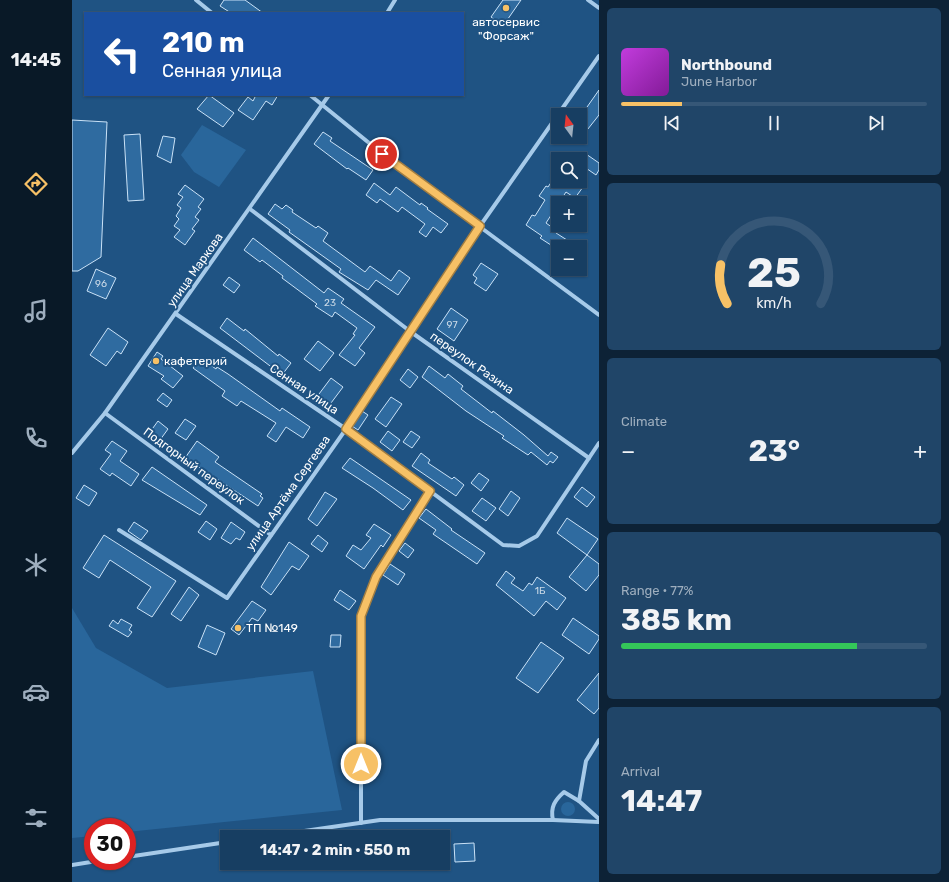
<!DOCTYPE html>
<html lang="en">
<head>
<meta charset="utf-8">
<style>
	body { margin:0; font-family:Rubik,sans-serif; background:#204568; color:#f1f3f6; height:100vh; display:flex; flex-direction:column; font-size:15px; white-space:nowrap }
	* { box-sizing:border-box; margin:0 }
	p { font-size:13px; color:#9eaebe }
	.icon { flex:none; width:22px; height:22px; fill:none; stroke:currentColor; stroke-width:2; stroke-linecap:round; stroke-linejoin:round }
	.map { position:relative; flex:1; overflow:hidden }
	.details { display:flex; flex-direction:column; gap:8px; padding:8px; background:#0d2236; width:350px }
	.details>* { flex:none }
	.top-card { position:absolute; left:12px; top:12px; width:380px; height:84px; border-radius:0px; box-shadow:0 1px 3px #0004,0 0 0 1px #365777; background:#1a4fa0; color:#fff; overflow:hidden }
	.needle { width:26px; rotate:345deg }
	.tools { position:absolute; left:479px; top:108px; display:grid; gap:8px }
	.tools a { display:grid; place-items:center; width:36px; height:36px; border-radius:0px; background:#173e62; box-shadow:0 1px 3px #0004,0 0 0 1px #365777; font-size:20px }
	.speed { position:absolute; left:12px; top:818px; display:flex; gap:8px; font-size:20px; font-weight:700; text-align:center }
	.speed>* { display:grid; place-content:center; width:52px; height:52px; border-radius:50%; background:#173e62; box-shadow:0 1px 3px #0004,0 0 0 1px #365777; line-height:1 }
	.speed .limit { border:6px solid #d22; background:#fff; color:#111 }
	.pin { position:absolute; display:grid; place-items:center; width:34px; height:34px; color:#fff; margin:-17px; border:2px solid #fff; border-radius:50%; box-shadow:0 1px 4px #0007 }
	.me { position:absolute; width:44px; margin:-22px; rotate:0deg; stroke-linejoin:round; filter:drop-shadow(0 0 3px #0008) }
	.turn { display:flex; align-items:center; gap:14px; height:84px; padding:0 12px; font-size:18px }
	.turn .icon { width:52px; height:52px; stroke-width:2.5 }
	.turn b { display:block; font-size:28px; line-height:34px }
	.big { font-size:30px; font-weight:700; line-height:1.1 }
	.details .tile { flex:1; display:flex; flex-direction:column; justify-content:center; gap:6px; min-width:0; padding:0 14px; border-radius:6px; background:#204568 }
	.details .dial { align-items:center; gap:0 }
	.dial svg { height:104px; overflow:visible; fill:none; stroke:#365777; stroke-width:7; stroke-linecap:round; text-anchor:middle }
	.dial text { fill:#f1f3f6; stroke:none }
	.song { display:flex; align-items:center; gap:12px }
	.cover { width:48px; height:48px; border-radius:6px; background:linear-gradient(135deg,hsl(290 70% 55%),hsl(290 70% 35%)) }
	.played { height:4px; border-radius:2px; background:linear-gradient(90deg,#f7c166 20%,#365777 20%) }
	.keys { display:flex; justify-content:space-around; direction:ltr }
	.heat { display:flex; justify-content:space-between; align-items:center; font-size:22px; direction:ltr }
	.charge { height:6px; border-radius:3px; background:linear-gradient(90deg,#34c759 77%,#365777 0) }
	.trip { position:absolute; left:148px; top:830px; width:230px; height:40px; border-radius:0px; background:#173e62; box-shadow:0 1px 3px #0004,0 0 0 1px #365777; font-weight:700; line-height:40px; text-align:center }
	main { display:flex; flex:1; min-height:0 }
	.tab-bar { display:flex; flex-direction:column; width:72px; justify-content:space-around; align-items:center; background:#091927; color:#9eaebe }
	.tab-bar .icon { width:28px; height:28px }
	.tab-bar .current { color:#f7c166 }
	.tab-bar b { font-size:18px; color:#f1f3f6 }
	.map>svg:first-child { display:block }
	.green { fill:#29669b }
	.building { fill:#2f6ba0; stroke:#cae2f7 }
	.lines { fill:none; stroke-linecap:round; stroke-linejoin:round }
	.street { stroke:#a6cae9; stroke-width:4 }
	.route-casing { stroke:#a17d42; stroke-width:10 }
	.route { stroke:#f7c166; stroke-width:7 }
	.poi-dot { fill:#f7c166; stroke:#1f5383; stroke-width:1.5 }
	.labels { text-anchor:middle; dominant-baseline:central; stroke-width:4; stroke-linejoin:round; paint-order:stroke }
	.number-label { font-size:10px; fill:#cbdae7 }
	.poi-label { font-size:12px; fill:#fff; stroke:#1f5383; text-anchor:start }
	.street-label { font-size:12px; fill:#fff; stroke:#1f5383 }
</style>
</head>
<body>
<main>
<nav class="tab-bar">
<b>14:45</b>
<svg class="icon current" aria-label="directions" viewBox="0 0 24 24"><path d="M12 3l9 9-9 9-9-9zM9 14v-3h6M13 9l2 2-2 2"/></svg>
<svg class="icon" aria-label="music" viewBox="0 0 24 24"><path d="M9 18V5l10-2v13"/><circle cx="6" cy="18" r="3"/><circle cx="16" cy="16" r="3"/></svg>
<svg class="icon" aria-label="phone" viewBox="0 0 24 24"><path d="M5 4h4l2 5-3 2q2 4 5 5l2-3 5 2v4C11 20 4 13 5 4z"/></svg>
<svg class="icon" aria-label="climate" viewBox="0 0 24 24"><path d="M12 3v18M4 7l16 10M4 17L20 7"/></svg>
<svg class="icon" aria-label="car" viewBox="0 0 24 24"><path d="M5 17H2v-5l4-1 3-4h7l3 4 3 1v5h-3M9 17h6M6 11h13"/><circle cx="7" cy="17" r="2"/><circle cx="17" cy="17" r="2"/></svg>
<svg class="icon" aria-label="filters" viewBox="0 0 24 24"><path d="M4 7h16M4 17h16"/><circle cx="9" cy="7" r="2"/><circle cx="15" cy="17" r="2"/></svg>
</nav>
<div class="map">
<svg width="527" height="882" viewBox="0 0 527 882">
	<rect width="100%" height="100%" fill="#1f5383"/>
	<g class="green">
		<path d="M130 125 174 150 147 187 122 172 109 155Z"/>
		<path d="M0 608 24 648 95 688 241 671 270 810 55 832V827H21V836L0 838Z"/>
		<circle cx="496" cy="809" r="7"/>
	</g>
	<g class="building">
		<path d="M152 0H173L191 13H159L148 6Z"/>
		<path d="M431 0H449L431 26 419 17Z"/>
		<path d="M527 90V115L508 139V117Z"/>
		<path d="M137 95 162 113 151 127 125 109Z"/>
		<path d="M184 95H206L200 105 194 101 181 120 166 110 176 97 181 101Z"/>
		<path d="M0 120 35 122 29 257 6 271H0Z"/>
		<path d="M251 132 260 138 258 141 301 170 294 180 276 168 275 169 242 144Z"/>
		<path d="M68 134 72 200 56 201 52 135Z"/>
		<path d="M91 136 103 138 99 163 85 156Z"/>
		<path d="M514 154 527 163V170L524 175 508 164Z"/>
		<path d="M486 172V181H502L511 187 503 198 494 192 474 223 485 231 484 233 506 247H482L468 238 470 236 454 225 460 215 463 216 473 200 467 196 474 186 476 187Z"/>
		<path d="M302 183 318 195 324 187 348 205 349 203 356 208 355 209 376 224 369 233 361 227 354 237 347 232 353 224 330 207 326 212 308 199 305 203 294 195Z"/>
		<path d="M113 185 132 199 126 207 129 209 123 217 127 220 120 229 123 231 113 245 102 237 108 230 102 226 107 219 104 216 109 208 105 205 111 197 106 194Z"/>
		<path d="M203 204 210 209 214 205 221 210 220 212 244 228 246 226 256 233 251 241 293 272 298 266 319 281 327 270 338 278 326 295 304 280 296 290 267 272 269 269 217 232 218 230 196 214Z"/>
		<path d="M181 238 252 293 256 288 272 299 269 303 303 327 287 348 293 353 283 366 267 355 283 335 281 334 285 328 263 312 260 317 243 306 245 304 210 278 211 276 190 260 188 262 172 250Z"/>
		<path d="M409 263 426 274 414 291 402 283 405 278 401 275Z"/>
		<path d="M24 269 44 278 34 299 15 291Z"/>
		<path d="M157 277 168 285 162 293 151 285Z"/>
		<path d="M379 308 396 320 382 341 365 329Z"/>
		<path d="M155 318 172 331 173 329 206 356 207 354 219 363 210 375 148 328Z"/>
		<path d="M36 328 56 342 49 354 45 351 34 366 18 355Z"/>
		<path d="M246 341 262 353 248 371 232 359Z"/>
		<path d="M85 352 91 356 89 359 111 376 101 388 89 379 92 376 76 366Z"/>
		<path d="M129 358 144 369 145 367 156 374 208 411 210 408 238 427 231 438 214 427 204 442 195 436 204 423 169 401 165 406 150 396 153 391 121 368Z"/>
		<path d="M357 366 373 378 376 374 391 386 389 389 420 413 421 411 452 435 476 456 479 452 486 457 481 463 478 461 475 465 459 452 456 455 430 438 432 436 394 411 350 377Z"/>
		<path d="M336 369 346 377 338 388 328 380Z"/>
		<path d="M259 378 271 387 256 407 244 398Z"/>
		<path d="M91 393 100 400 95 407 85 400Z"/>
		<path d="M319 397 330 404 314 427 303 419Z"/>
		<path d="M290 411 296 415 286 430 280 426Z"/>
		<path d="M113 419 124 426 114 440 103 433Z"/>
		<path d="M86 421 96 429 88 440 78 432Z"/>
		<path d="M316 431 328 440 320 451 308 442Z"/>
		<path d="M339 431 348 437 340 448 331 442Z"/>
		<path d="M40 441 55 451 48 461 67 474 59 486 40 473 38 476 28 469 39 454 33 450Z"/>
		<path d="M125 441 147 457 143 462 190 494 188 496 191 498 186 506 113 458Z"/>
		<path d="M349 453 358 460 356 463 380 479 382 477 392 485 384 496 340 466Z"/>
		<path d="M278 458 339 500 331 510 301 488 270 468Z"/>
		<path d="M80 467 135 505 128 515 70 480Z"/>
		<path d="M407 473 417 480 409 491 399 483Z"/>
		<path d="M12 485 25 493 17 506 4 498Z"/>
		<path d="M510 487 523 497 515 507 502 497Z"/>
		<path d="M439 491 448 498 436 516 427 509Z"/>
		<path d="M253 492 265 499 245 526 236 519Z"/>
		<path d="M410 498 424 508 414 521 400 511Z"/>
		<path d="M354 509 380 529 379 530 413 553 405 564 361 534 364 530 347 518Z"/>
		<path d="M495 518 526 539 515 555 485 533Z"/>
		<path d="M134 521 145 529 138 540 126 532Z"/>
		<path d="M62 522 76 531 69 540 56 531Z"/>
		<path d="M159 522 173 532 168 540 164 538 159 544 149 538Z"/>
		<path d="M302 524 319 535 311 547 309 545 292 569 274 556 281 545 289 550 299 538 294 535Z"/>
		<path d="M32 535 104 581 80 617 65 608 79 587 38 560 27 578 11 568Z"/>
		<path d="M246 535 256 543 250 552 239 544Z"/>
		<path d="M217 542 237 556 227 570 220 566 199 595 189 587Z"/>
		<path d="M333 543 342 550 336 558 327 551Z"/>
		<path d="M515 555 527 564V575L514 591 497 577Z"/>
		<path d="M318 564 333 574 326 585 311 575Z"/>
		<path d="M434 571 443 578 439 583 451 591 457 583 460 585 465 577 494 598 485 610 474 601 462 616 424 585Z"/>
		<path d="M117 587 127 595 109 621 99 614Z"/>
		<path d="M268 590 284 601 277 610 262 600Z"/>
		<path d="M180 601 194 610 186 621 180 618 167 635 159 629Z"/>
		<path d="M501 618 527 636V639L517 654 490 635Z"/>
		<path d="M49 619 60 625 57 630 60 632 56 637 37 626 41 620 46 624Z"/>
		<path d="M135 625 153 633 144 655 126 647Z"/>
		<path d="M259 635H269L268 647H258Z"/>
		<path d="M469 642 492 658 466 693 444 678Z"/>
		<path d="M527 673V708L522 714 505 700Z"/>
		<path d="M402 843 403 861 383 862 382 844Z"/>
	</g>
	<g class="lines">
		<g class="street">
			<path d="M124 0 140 13"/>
			<path d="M516 0 527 8"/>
			<path d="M315 13 323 0"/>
			<path d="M238 95 323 164 527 315"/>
			<path d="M178 209 339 332 517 458"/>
			<path d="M104 314 274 429 431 545 447 546 465 536 527 443"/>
			<path d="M33 413 199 535"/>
			<path d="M0 453 33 413 257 95"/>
			<path d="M47 530 155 598 274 429 408 226 527 56"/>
			<path d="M527 740 514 761 507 801 527 819"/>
			<path d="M481 820C478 807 483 800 492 792L507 801"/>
			<path d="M289 823V616L304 577 358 491"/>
			<path d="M191 837 308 820H481L527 822"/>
			<path d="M55 857 155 842"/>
			<path d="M0 865 25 861"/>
		</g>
	</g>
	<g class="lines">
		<defs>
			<path id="route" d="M289 764V616L304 577 358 491 274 429 408 226 310 154"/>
		</defs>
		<use href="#route" class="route-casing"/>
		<use href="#route" class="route"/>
	</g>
	<g class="poi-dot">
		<circle cx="434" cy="8" r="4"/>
		<circle cx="84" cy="361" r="4"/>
		<circle cx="166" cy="628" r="4"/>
	</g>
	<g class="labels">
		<g class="number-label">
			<text x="29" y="284">96</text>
			<text x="258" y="303">23</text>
			<text x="380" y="325">97</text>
			<text x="468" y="591">1Б</text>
		</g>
		<g class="poi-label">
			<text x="434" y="22" text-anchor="middle">автосервис<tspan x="434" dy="14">"Форсаж"</tspan></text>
			<text x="92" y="361">кафетерий</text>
			<text x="174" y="628">ТП №149</text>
		</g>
		<g class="street-label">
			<text transform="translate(123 270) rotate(-55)">улица Маркова</text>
			<text transform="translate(400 363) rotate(35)">переулок Разина</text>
			<text transform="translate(232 389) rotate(34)">Сенная улица</text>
			<text transform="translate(122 466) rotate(36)">Подгорный переулок</text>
			<text transform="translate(216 493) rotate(-55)">улица Артёма Сергеева</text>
		</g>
	</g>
</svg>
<div class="tools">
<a><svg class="needle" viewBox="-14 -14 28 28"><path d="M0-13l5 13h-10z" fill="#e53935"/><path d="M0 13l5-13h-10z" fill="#9eaebe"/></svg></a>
<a><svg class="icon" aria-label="search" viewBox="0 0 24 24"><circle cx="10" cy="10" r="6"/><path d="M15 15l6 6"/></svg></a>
<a>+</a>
<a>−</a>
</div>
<div class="speed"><div class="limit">30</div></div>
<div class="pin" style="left:310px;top:154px;background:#d93025"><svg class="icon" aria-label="arrive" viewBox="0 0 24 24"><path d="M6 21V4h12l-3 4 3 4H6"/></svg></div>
<svg class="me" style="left:289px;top:764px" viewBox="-20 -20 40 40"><circle r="17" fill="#f7c166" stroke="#fff" stroke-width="3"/><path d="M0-11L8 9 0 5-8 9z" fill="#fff"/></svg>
<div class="trip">14:47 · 2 min · 550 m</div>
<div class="top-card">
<div class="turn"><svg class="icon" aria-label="left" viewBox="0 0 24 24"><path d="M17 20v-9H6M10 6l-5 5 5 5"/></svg><div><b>210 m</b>Сенная улица</div></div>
</div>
</div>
<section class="details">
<div class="tile">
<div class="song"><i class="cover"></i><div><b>Northbound</b><p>June Harbor</p></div></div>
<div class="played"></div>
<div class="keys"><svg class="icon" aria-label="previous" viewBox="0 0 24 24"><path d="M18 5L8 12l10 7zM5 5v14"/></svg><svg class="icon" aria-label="pause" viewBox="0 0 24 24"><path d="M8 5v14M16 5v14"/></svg><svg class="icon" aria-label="next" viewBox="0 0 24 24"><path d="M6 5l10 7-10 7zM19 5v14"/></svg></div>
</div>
<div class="tile dial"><svg viewBox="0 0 100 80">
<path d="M14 69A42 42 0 1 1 86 69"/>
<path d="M14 69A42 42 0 0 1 9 39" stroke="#f7c166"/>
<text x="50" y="56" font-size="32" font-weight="700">25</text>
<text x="50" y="72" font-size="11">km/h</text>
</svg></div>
<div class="tile"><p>Climate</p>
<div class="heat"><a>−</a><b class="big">23°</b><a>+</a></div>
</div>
<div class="tile"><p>Range · 77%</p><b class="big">385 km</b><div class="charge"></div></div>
<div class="tile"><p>Arrival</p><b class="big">14:47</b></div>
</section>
</main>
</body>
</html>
